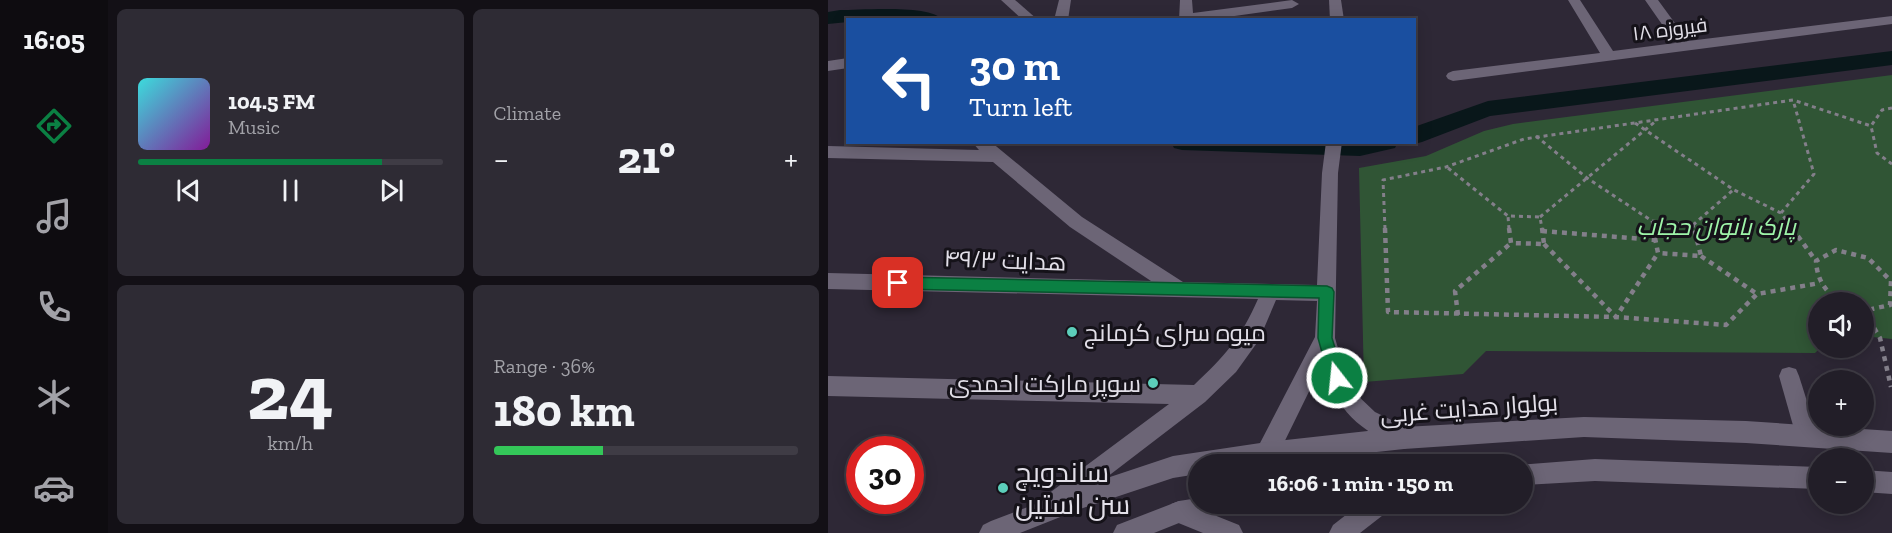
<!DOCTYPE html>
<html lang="en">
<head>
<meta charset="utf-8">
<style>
	body { margin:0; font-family:"Zilla Slab",Cairo,serif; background:#2e2b34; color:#f1f3f6; height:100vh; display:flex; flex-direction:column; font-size:22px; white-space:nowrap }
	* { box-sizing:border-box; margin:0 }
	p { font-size:20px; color:#a2a2a8 }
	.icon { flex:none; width:33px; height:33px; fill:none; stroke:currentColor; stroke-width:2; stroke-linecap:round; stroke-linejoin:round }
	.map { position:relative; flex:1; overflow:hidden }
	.sheet { display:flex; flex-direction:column; gap:9px; padding:9px; background:#131016; width:720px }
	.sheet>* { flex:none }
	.top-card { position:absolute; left:18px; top:18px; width:570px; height:126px; border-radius:0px; box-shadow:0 3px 15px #0003,0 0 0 2px #3f3c45; background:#1a4fa0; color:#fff; overflow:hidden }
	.controls { position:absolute; left:980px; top:292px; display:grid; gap:12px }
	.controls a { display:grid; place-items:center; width:66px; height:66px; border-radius:50%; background:#221e28; box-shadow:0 3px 15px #0003,0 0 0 2px #3f3c45; font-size:30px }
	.speed { position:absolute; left:18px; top:436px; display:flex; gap:12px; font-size:30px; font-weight:700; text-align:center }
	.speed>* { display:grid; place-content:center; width:78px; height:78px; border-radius:50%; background:#221e28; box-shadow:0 3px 15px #0003,0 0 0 2px #3f3c45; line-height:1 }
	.speed .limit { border:9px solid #d22; background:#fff; color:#111 }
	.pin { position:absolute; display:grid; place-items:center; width:51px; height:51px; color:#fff; margin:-26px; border-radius:12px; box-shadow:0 3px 9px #0006 }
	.me { position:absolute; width:66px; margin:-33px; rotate:344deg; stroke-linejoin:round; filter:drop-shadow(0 0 4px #0008) }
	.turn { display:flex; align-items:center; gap:21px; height:126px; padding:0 24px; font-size:27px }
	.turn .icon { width:78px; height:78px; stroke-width:2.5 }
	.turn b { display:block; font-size:42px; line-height:51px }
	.big { font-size:45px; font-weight:700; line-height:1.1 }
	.sheet .card { flex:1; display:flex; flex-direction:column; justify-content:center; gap:9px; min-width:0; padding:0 21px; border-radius:9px; background:#2e2b34 }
	.sheet .dial { align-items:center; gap:0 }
	.dial b { font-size:78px; line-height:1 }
	.song { display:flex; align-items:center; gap:18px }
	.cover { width:72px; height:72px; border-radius:9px; background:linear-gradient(135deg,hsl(180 70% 55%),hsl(290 70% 35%)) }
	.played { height:6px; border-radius:3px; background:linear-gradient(90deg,#0b8043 80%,#3f3c45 80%) }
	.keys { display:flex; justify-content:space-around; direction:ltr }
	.heat { display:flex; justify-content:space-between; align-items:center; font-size:33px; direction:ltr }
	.charge { height:9px; border-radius:4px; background:linear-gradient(90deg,#34c759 36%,#3f3c45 0) }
	.sheet .tiles { flex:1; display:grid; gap:9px; grid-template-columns:repeat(2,1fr) }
	.trip { position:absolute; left:360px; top:454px; width:345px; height:60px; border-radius:30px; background:#221e28; box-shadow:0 3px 15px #0003,0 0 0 2px #3f3c45; font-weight:700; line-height:60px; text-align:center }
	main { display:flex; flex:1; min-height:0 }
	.tab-bar { display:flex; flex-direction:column; width:108px; justify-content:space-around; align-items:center; background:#0e0c10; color:#a2a2a8 }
	.tab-bar .icon { width:42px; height:42px }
	.tab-bar .on { color:#0b8043 }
	.tab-bar b { font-size:27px; color:#f1f3f6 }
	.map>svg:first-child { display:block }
	.green { fill:#305535 }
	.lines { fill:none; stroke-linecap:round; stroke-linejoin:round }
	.canal { fill:#09171a; fill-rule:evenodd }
	.path-far1 { stroke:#837f8a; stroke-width:3; stroke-dasharray:4 4; stroke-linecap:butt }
	.path { stroke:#837f8a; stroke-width:4.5; stroke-dasharray:5 5; stroke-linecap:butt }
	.street { fill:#6c6576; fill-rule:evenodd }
	.secondary { fill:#6c6576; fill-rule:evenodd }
	.route { fill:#0b8043; stroke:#07532c; stroke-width:1.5 }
	.poi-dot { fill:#5cceba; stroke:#151219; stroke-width:2 }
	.labels { text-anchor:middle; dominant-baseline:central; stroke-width:6; stroke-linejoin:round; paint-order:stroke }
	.far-street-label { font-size:20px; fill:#e2dfe8; stroke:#151219 }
	.park-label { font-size:24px; font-style:italic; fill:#9ef4a9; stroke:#151219 }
	.street-label { font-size:24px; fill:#e2dfe8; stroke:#151219 }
	.poi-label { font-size:24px; fill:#e2dfe8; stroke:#151219; text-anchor:start }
	.near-poi-label { font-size:28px; fill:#e2dfe8; stroke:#151219; text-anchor:start }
</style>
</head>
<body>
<main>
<nav class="tab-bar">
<b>16:05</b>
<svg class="icon on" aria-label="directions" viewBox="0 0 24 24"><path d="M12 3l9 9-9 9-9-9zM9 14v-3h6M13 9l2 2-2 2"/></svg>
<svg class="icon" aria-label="music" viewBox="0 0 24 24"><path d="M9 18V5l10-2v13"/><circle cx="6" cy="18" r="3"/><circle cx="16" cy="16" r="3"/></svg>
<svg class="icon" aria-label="phone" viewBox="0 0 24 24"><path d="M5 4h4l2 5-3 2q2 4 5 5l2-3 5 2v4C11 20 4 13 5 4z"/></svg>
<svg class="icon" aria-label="climate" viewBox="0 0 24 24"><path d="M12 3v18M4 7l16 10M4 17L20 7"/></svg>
<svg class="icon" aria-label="car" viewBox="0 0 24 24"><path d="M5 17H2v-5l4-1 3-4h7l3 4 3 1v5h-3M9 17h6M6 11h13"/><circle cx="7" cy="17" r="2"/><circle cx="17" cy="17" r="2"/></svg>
</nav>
<section class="sheet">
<div class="tiles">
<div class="card">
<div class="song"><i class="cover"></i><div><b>104.5 FM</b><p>Music</p></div></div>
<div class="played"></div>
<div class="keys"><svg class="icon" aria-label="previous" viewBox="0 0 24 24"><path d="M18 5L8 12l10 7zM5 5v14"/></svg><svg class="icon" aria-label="pause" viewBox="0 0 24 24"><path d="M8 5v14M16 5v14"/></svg><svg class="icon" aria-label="next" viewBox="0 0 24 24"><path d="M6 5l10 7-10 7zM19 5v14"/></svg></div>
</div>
<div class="card"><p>Climate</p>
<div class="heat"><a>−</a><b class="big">21°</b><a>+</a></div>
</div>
<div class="card dial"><b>24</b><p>km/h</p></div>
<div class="card"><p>Range · 36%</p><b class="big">180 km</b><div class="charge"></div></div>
</div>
</section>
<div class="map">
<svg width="1064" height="533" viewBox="0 0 1064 533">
	<rect width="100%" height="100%" fill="#2e2836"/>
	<path class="green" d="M1064 75V339L1035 336V303H990L992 348 987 353 658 351 635 374 536 382 531 168 598 156 656 131 685 124Z"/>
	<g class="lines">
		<g class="canal">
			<path d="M12 10C33 10 103 4 115 20H20V22L0 24V12Z"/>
			<path d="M1064 51V65L662 116 594 142 586 144 581 142H586V127L660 101Z"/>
			<path d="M343 142H570L567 148 532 156 354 150 346 148Z"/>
		</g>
		<g class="path-far1">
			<path d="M1064 108 1054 110 1043 126 1049 153 1064 164"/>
			<path d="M807 123 906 190 953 213 965 229"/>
			<path d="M708 136 759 178 824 221"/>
			<path d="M620 168 680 216"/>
			<path d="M953 213 986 174 965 100"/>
			<path d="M712 217 829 120"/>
			<path d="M824 221 865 225 866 229"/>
			<path d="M824 221 826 229"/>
			<path d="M865 225 905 190"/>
			<path d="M557 229 555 180 618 167 696 139 965 100 1043 126"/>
			<path d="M681 229 680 216 712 217 714 229"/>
		</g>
		<g class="path">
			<path d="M557 228 560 312 788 317 898 325 929 294 992 283"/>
			<path d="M681 228 683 243 716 244"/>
			<path d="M714 228 716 244"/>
			<path d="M825 228 830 253 873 256 866 228"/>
			<path d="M964 228 988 261"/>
			<path d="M714 231 828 240"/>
			<path d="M716 244 788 317 830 253"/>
			<path d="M873 256 929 294"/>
			<path d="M1014 303C998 293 989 280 988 261L1008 250 1040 258 1063 281 1062 305 1035 311"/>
			<path d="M1036 311 1052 338 1063 387"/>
			<path d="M630 315 627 291 683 243"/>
		</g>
		<g class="street">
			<path d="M173 0H187L210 20H195Z"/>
			<path d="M231 0H243L240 20H226Z"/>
			<path d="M352 0H364L365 13 464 0 471 4 464 8 378 20H351Z"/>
			<path d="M501 0H513L516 20H502Z"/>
			<path d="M740 0H752L785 51 847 43 817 0H830L860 41 1064 16V24L625 81 620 79 618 76 620 73 625 71 772 53Z"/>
			<path d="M20 58V68L0 71V61Z"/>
			<path d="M144 142H163L254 217 355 282 489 285 494 173 498 142H514L510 173 507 338 518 375 527 393 547 412 584 430 587 438 584 446 576 449C530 430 509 412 495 363L447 461 439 464 431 461 428 453 431 445 487 337 489 301 448 300 431 340 408 372 377 402 232 513 224 516 216 513 213 505 216 497 341 404 0 396V376L366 385C396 357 413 338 430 299L0 289V273L323 281 242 227 165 162 0 158V146L151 150Z"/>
			<path d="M961 367 968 369 971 376 990 436 987 443 979 447 971 443 968 436 951 376 954 369Z"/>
			<path d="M351 501 411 525 415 533H375L343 520 340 512 343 504Z"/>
			<path d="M532 504H562L559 512 532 533H501L505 525Z"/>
		</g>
		<g class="secondary">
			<path d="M756 417 918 421 1064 431V453L918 443 756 437 576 449 431 465H370V474L345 478 255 508 192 533H151L155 525 163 521 255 486 345 456 439 442 576 427Z"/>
			<path d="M767 459 990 467V489L767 481 694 485V465H689Z"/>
			<path d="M1035 470 1064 472V494L1035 492Z"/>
			<path d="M370 498V504H411L408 512 351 523 326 533H285L289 525 351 501Z"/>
		</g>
	</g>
	<path class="route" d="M70 277 499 286 504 288 506 292 504 338 516 378 514 383 509 385 503 383 501 378 490 338 491 298 70 289 66 287 64 283 66 278Z"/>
	<g class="poi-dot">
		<circle cx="244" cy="332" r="6"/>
		<circle cx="325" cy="383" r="6"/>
		<circle cx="175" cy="488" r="6"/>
	</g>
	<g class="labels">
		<g class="far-street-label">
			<text transform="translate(842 29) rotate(-7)">فیروزه ۱۸</text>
		</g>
		<g class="park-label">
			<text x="888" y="226">پارک بانوان حجاب</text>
		</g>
		<g class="street-label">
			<text transform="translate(177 260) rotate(2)">هدایت ۴۹/۳</text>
			<text transform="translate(641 408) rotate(-4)">بولوار هدایت غربی</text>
		</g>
		<g class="poi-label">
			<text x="256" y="332">میوه سرای کرمانج</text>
			<text x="313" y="383" text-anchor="end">سوپر مارکت احمدی</text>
		</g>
		<g class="near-poi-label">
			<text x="187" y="472">ساندویچ<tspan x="187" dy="32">سن استین</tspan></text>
		</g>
	</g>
</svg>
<div class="controls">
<a><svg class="icon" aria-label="sound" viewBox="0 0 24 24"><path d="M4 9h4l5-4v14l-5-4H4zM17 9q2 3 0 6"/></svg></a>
<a>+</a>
<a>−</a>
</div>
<div class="speed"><div class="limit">30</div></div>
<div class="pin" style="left:70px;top:283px;background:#d93025"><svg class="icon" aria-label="arrive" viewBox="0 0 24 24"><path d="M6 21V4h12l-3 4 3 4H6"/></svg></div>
<svg class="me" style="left:509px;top:378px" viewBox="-20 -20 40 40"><circle r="17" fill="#0b8043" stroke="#fff" stroke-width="3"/><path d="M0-11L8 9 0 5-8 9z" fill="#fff"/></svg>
<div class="trip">16:06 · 1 min · 150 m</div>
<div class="top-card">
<div class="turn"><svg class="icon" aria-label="left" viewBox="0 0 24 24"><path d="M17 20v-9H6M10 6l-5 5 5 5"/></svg><div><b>30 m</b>Turn left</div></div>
</div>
</div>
</main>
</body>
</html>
